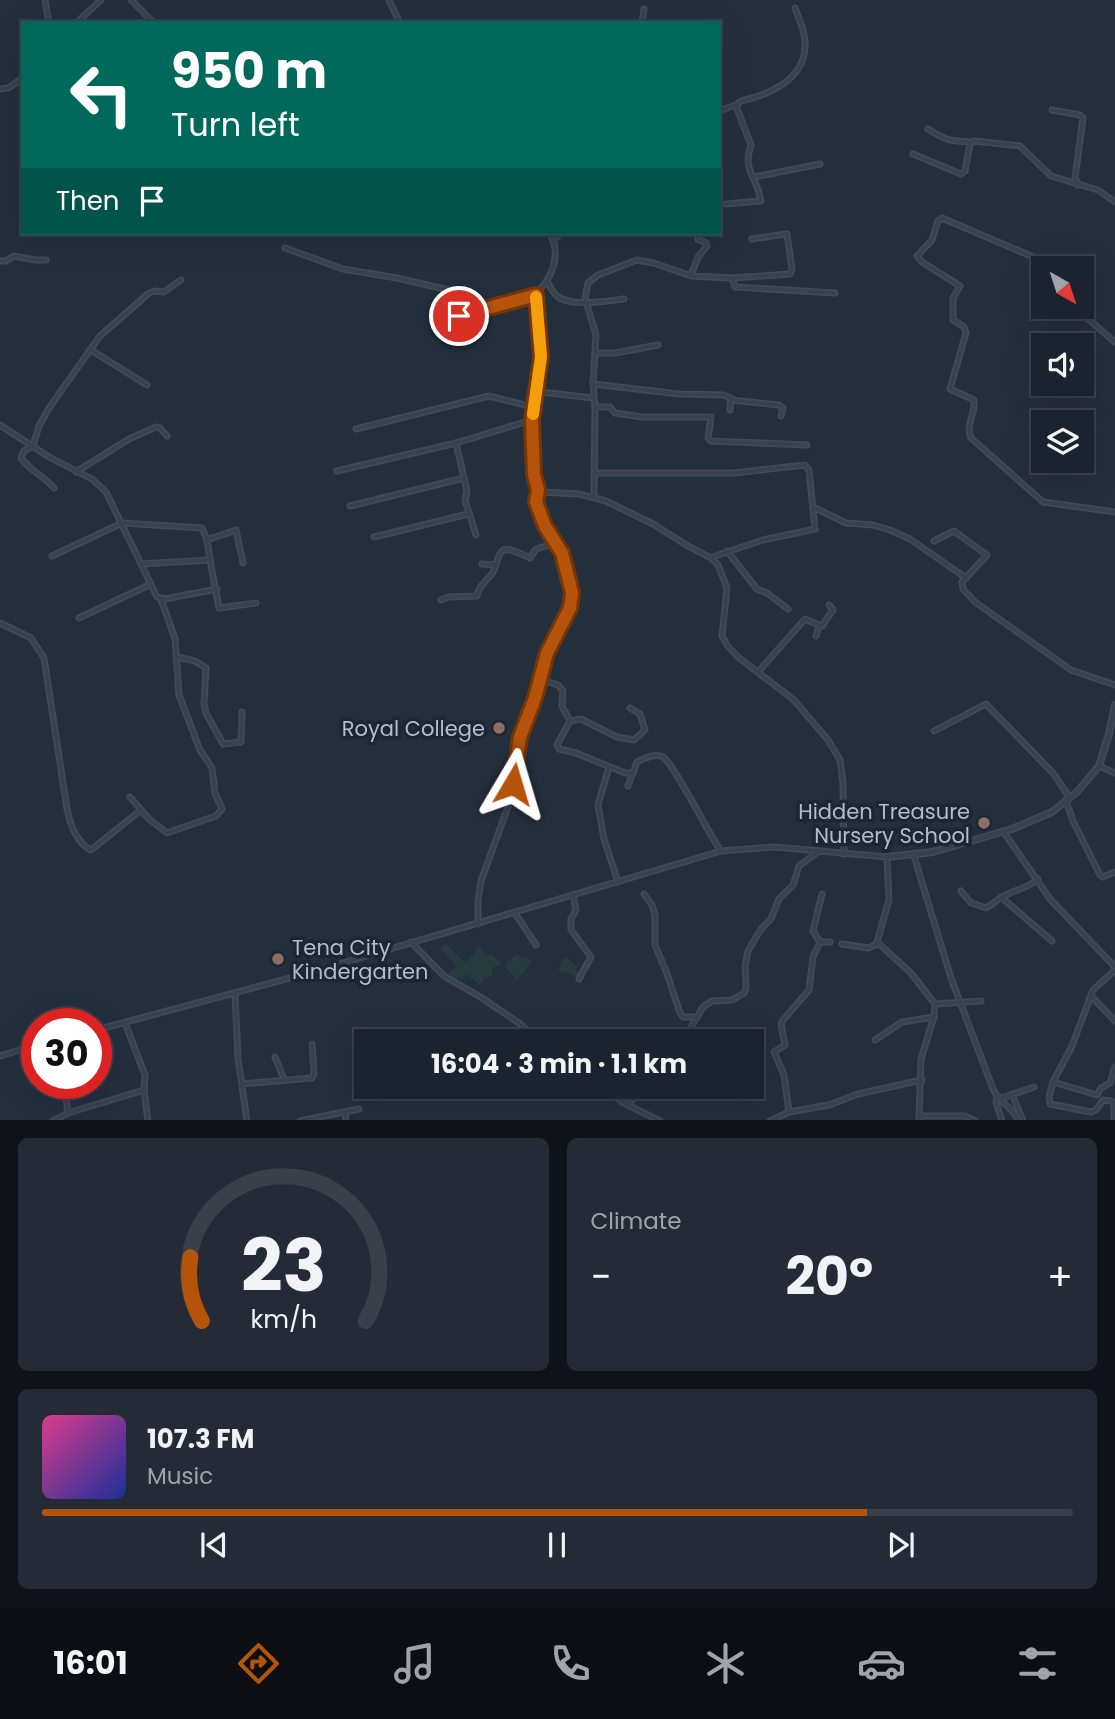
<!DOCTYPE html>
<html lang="en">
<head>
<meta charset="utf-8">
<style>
	body { margin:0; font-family:Poppins,sans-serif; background:#242b36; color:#f1f3f6; height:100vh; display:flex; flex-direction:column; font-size:26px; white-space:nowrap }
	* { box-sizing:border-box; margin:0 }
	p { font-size:23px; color:#a0a4aa }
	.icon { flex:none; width:38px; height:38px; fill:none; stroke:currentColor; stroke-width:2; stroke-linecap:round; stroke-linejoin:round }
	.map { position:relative; height:1120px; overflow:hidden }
	.side { display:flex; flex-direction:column; gap:18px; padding:18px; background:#0f1319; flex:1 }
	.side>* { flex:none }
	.guide { position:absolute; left:21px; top:21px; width:700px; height:214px; border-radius:0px; box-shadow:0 7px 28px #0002,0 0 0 2px #39404a; background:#00695c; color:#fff; overflow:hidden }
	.needle { width:46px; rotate:141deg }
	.fabs { position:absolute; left:1031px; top:256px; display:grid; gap:14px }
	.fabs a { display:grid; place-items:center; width:63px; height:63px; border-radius:0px; background:#1b232e; box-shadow:0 7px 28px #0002,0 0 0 2px #39404a; font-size:35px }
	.speed { position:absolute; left:21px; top:1008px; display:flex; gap:14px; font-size:35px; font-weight:700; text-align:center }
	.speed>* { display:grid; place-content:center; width:91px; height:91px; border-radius:50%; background:#1b232e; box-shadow:0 7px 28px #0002,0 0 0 2px #39404a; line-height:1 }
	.speed .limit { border:10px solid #d22; background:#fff; color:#111 }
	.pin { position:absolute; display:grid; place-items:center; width:60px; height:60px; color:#fff; margin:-30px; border:4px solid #fff; border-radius:50%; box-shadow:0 2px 7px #0007 }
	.me { position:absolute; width:77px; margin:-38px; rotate:7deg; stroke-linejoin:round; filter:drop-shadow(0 0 5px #0008) }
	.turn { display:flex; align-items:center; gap:24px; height:147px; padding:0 35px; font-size:32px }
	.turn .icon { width:91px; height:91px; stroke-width:2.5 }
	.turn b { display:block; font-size:49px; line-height:60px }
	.then { display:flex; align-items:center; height:66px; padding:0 35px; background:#0003; gap:14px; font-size:26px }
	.big { font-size:52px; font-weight:700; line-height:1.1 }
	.side .widget { flex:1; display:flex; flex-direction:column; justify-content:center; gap:10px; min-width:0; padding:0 24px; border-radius:10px; background:#242b36 }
	.side .dial { align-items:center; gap:0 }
	.dial svg { height:182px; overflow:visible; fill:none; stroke:#39404a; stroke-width:7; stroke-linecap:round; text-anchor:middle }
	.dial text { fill:#f1f3f6; stroke:none }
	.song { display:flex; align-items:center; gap:21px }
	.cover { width:84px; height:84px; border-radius:10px; background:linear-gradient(135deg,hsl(330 70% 55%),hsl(230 70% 35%)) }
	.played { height:7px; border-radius:4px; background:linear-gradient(90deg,#b45309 80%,#39404a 80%) }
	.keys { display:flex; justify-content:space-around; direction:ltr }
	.heat { display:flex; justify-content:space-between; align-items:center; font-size:38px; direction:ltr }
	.side .tiles { flex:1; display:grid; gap:18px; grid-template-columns:1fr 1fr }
	.widget:last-child { grid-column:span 2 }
	.trip { position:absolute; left:354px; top:1029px; width:410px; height:70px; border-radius:0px; background:#1b232e; box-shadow:0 7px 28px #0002,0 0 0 2px #39404a; font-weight:700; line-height:70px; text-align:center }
	.dock { display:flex; height:112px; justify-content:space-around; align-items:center; background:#0b0e12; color:#a0a4aa }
	.dock .icon { width:49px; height:49px }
	.dock .selected { color:#b45309 }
	.dock b { font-size:32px; color:#f1f3f6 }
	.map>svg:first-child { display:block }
	.green { fill:#263c3f }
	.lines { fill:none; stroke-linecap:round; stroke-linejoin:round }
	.minor-casing { stroke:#414a57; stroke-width:7 }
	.tertiary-casing { stroke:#414a57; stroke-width:8 }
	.minor { stroke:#38414e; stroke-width:3.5 }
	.tertiary { stroke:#38414e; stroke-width:4.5 }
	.route-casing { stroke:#753606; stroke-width:18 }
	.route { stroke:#b45309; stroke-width:12 }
	.slow { stroke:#f59e0b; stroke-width:12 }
	.education-dot { fill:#8d6e63; stroke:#1d2633; stroke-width:2.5 }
	.labels { text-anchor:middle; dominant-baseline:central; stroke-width:7; stroke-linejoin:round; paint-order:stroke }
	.poi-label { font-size:21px; fill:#b4bcc9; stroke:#1d2633; text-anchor:end }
</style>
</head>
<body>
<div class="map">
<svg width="1115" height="1121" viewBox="0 0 1115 1121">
	<rect width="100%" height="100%" fill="#242f3e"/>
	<g class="green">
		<path d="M446 944 464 962 470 959 479 946 486 955 492 954 502 964 492 968V975L484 978 480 985 466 974 460 982 461 978 456 979 448 973 457 966 440 948Z"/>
		<path d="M518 954 520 958 526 957 532 961 515 982 516 978 505 967 506 962Z"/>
		<path d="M565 956 577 966 576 970 581 973 577 978 565 970 563 973 557 968 561 967 560 964Z"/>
	</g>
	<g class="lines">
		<defs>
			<g id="minor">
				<path d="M45 0 49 23"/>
				<path d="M131 0 154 23"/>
				<path d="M389 0 400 23"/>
				<path d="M76 23 101 0"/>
				<path d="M642 23 644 9"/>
				<path d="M0 89 8 88 23 78"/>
				<path d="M1052 110 1080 115 1083 118 1075 178 1078 185"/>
				<path d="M719 111 736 105 741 101C768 95 804 80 805 47 806 34 800 21 795 8"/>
				<path d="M928 129C947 141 950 141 971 142"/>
				<path d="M913 154 961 174 965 171 970 144 974 141 1020 146 1051 176 1098 190 1115 202"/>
				<path d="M754 177 820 164"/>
				<path d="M726 204 761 201C757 177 742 170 751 145L736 106"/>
				<path d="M554 240 561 233"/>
				<path d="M285 248 343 269 397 278 453 291 467 297 483 310"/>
				<path d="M0 261H6L14 256 35 260H46"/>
				<path d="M691 275 698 257 707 246 705 242 698 240 697 233"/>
				<path d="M732 278 790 274 792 269 787 234 752 239"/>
				<path d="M1043 278 1040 272 1045 262 942 218 938 221 932 240 917 256 922 262 960 286 953 298V320L964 327 966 333 950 389 974 400C976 413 965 425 971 438L1043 502 1115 512"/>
				<path d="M547 281C550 285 552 292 556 295 569 308 607 301 624 299"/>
				<path d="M1073 306 1115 342"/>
				<path d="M443 321 536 295"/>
				<path d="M91 350 147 385"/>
				<path d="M595 353H615L658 345"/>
				<path d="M593 384 679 394 723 395 731 398 730 410"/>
				<path d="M535 389 541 392 593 398"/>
				<path d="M731 400 779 405 783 408 781 416"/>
				<path d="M595 407H610L615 413 642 417H711L708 438 711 441 807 445"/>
				<path d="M0 425 49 457 92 479 106 492 157 597 165 599 217 589"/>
				<path d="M356 429 489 396 533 407"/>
				<path d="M456 443 467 491 465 500 476 535"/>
				<path d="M337 471 456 443 532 420"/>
				<path d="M76 472 129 439 156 427 160 428 167 436"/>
				<path d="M595 473H734L805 465 809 470 815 529 763 540 712 557"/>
				<path d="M54 488C44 476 29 470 21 458L24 451 33 446 39 426 51 405 100 336 149 293 155 291 164 292 181 280"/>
				<path d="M538 490 541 492 579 494 606 501 653 524 688 546 711 558 718 565 727 588 722 636 727 645 738 657 794 700 828 740 840 760 843 783 844 854"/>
				<path d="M594 497 595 407 593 384 596 335 585 298 588 283 598 275 637 260 654 263 691 276 732 278 735 287 835 293"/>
				<path d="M350 506 464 478"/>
				<path d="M813 507 846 523 873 525 890 530 910 539 966 578"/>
				<path d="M374 537 468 514"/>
				<path d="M207 540 236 530 243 563"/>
				<path d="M934 541 954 531 987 555 962 582 963 589 975 602 1071 670 1115 685"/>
				<path d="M727 551 757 589 767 593 788 609"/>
				<path d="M52 556 122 523 202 528 207 540 210 560"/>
				<path d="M141 564 210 560 219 608 256 603"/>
				<path d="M482 564 495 565"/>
				<path d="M441 600 449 597 477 596C479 584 487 582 493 572 496 567 498 554 502 551 508 546 523 555 530 558L536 549 556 543"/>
				<path d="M79 618 151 584"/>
				<path d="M0 623 31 638 44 658 67 809C70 824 77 843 91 850L141 810"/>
				<path d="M819 625 822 626 833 610 829 605"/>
				<path d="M177 657 195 661 206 668 204 704 206 713 223 744 241 742 242 712"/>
				<path d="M758 672 805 619 819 625 816 636"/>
				<path d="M539 679 558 685 563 691 562 706 570 721 557 745 559 749 576 753 625 773H633"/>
				<path d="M570 721 581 719 617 737 634 740 645 730 640 714 630 708"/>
				<path d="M934 731 986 704 1053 773 1070 798"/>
				<path d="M1099 766 1115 773"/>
				<path d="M609 767 598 805 604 839 618 882"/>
				<path d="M628 786 637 762C644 758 656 753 663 757 673 762 709 835 721 851"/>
				<path d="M130 797 149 819 167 833 216 816 222 809 215 793 212 768 200 750 179 695 175 639 161 599"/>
				<path d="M1066 801 1073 821 1100 875 1103 877 1115 872"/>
				<path d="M1003 831 1050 899 1115 967"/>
				<path d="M914 856 951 978 993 1089 997 1096 1002 1098 1034 1087"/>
				<path d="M961 891 971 903 986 908C994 904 998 898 1006 895 1017 889 1028 888 1038 879"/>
				<path d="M644 894 652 905 655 915V945L666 971 680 1013 683 1017H696"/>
				<path d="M573 895 576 910 571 919V930L591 957 579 979"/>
				<path d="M1001 897 1052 941"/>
				<path d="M515 913 536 945"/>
				<path d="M478 924V901L481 881 509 804 520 737 535 698 547 653 570 608 572 593 562 553 545 526 536 502 538 490 534 475 532 432 533 400 541 357 536 299C537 290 542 288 547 280 556 266 559 247 549 233"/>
				<path d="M411 942 444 976 482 998 519 1023 540 1041"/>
				<path d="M820 942 813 931 822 894"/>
				<path d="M820 942H830"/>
				<path d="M842 944 868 948 878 944"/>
				<path d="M235 994 238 1058 247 1121"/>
				<path d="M1092 997 1115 1021"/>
				<path d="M935 1004 981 1001"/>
				<path d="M125 1023 145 1075 144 1090 148 1121"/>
				<path d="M96 1030 316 971 721 851 775 847 887 857 889 900 877 942 911 973 935 1004 934 1017 921 1059 919 1121"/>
				<path d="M875 1040 902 1022 934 1017"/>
				<path d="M683 1041 703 1007 712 1001 732 1000 744 993 746 988 745 966 748 951 761 929 771 919 779 899 793 885 799 866 818 852"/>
				<path d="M0 1056 37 1045"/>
				<path d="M275 1057 284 1079"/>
				<path d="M1053 1082 1097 1095 1101 1088 1110 1083 1115 1067"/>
				<path d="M64 1083 68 1113"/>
				<path d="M242 1084 312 1078 314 1074 312 1044"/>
				<path d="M604 1087 622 1102 660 1121"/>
				<path d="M1012 1094 1023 1121"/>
				<path d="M627 1104 648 1087"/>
				<path d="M345 1112 346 1121"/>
				<path d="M789 1112 784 1075 774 1052 785 1045 781 1024 783 1020 809 990 813 957 820 942"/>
				<path d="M920 1116H965L975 1121"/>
				<path d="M53 1121 68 1113 144 1090"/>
				<path d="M300 1121 359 1109"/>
				<path d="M770 1121 789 1112 829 1105 858 1094 922 1080"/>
				<path d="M1002 1121 996 1102 997 1096 1015 1114 1018 1121"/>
				<path d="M1114 1121V1104L1111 1101 1103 1100 1096 1110 1091 1112 1050 1104 1049 1097 1053 1082 1072 1046 1093 990 1115 970"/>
			</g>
			<path id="tertiary" d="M887 857 933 852 1012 829 1052 812 1077 792 1099 766 1109 734 1115 705"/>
		</defs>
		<use href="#minor" class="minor-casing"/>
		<use href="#tertiary" class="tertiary-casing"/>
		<use href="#minor" class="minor"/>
		<use href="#tertiary" class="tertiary"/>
	</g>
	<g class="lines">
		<defs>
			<path id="route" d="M459 316 536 295 541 357 532 420 534 475 538 490 536 502 545 526 562 553 572 593 570 608 547 653 535 698 520 737 513 784"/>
		</defs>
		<use href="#route" class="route-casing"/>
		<use href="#route" class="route"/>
		<path class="slow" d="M533 414 541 357 536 297"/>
	</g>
	<g class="education-dot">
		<circle cx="499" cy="728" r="7"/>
		<circle cx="984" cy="823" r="7"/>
		<circle cx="278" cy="959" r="7"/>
	</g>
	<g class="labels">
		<g class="poi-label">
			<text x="485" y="728">Royal College</text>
			<text x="970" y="811">Hidden Treasure<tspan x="970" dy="24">Nursery School</tspan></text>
			<text x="292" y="947" text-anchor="start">Tena City<tspan x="292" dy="24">Kindergarten</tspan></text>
		</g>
	</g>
</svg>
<div class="fabs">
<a><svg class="needle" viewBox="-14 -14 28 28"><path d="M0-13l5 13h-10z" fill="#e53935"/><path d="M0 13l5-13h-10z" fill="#a0a4aa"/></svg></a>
<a><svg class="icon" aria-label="sound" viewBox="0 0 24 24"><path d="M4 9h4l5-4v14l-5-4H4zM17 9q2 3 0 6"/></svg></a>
<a><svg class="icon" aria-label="layers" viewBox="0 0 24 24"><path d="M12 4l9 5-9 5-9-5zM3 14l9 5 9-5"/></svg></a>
</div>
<div class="speed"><div class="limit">30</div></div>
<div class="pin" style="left:459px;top:316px;background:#d93025"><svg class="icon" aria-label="arrive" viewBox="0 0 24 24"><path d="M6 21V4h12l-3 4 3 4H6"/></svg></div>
<svg class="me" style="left:513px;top:784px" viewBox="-20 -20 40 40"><path d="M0-17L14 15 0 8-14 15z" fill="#b45309" stroke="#fff" stroke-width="4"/></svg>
<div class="trip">16:04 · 3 min · 1.1 km</div>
<div class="guide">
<div class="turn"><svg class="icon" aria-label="left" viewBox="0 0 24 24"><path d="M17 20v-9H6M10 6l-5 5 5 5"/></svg><div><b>950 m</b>Turn left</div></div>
<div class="then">Then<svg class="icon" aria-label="arrive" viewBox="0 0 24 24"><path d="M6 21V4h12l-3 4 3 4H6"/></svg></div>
</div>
</div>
<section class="side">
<div class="tiles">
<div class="widget dial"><svg viewBox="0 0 100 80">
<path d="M14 69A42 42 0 1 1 86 69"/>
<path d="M14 69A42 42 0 0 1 9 41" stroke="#b45309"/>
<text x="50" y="56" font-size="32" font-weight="700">23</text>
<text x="50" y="72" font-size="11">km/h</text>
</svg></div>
<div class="widget"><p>Climate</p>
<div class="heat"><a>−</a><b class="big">20°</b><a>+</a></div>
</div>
<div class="widget">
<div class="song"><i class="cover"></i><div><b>107.3 FM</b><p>Music</p></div></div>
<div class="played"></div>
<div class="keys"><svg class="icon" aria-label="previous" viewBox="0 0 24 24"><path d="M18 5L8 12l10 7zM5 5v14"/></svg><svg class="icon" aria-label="pause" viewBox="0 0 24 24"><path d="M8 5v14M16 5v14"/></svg><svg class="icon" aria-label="next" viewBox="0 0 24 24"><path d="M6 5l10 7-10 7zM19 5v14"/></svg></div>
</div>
</div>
</section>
<nav class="dock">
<b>16:01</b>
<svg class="icon selected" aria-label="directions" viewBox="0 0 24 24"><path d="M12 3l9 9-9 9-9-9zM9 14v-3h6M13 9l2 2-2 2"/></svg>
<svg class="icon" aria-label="music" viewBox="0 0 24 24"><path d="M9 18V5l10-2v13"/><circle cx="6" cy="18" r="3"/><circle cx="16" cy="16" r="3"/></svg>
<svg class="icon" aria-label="phone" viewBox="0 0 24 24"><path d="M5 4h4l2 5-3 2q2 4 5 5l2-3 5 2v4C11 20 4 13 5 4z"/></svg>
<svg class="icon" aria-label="climate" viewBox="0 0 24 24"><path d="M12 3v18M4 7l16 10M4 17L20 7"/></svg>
<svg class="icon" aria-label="car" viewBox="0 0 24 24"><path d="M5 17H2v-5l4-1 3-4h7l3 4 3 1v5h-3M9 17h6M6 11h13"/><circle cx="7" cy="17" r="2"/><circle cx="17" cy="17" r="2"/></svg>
<svg class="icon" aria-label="filters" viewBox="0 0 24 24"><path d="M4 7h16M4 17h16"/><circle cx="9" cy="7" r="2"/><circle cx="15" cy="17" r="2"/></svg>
</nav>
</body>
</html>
